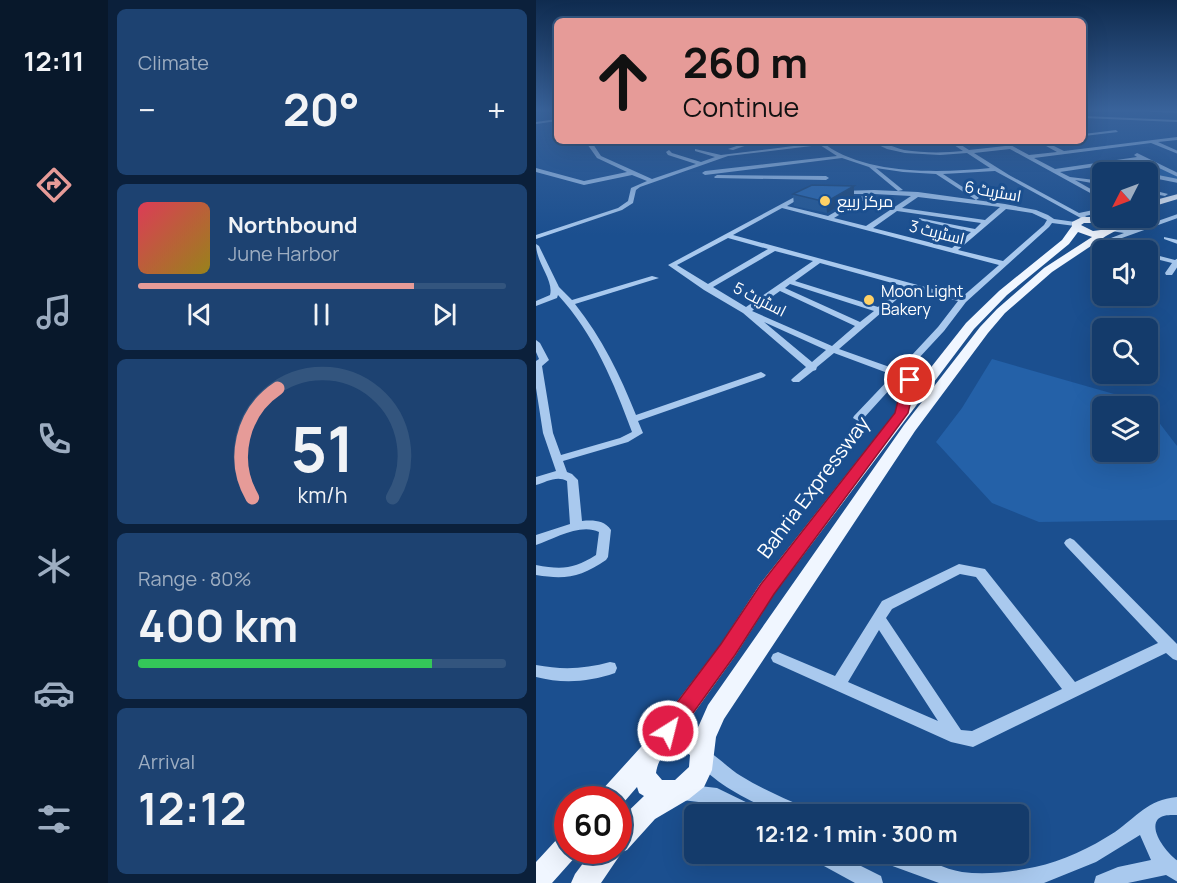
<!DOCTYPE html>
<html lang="en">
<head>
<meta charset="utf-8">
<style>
	body { margin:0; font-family:Manrope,Cairo,sans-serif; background:#1d4271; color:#f1f3f6; height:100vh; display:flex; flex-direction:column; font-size:22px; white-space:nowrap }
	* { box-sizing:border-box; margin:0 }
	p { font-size:20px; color:#9dadc1 }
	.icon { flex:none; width:33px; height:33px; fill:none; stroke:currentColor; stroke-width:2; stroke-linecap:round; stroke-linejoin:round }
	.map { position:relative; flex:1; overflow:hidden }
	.side { display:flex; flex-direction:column; gap:9px; padding:9px; background:#0b203b; width:428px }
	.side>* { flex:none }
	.banner { position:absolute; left:18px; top:18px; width:532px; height:126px; border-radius:9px; box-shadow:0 6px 24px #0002,0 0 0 2px #33557e; background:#e69b98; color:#111; overflow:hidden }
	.needle { width:39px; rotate:228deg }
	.tools { position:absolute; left:556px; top:162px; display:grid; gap:12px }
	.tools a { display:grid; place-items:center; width:66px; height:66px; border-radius:9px; background:#143b6b; box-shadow:0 6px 24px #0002,0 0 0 2px #33557e; font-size:30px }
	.speed { position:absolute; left:18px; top:786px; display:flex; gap:12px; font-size:30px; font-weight:700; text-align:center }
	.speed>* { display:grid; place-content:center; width:78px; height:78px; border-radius:50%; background:#143b6b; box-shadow:0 6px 24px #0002,0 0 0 2px #33557e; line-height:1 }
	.speed .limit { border:9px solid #d22; background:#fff; color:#111 }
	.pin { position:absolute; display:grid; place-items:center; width:51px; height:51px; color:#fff; margin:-26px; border:3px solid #fff; border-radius:50%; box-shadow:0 2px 6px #0007 }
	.me { position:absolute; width:66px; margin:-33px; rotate:36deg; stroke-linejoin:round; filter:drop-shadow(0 0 4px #0008) }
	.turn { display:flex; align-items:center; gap:21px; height:126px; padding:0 30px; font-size:27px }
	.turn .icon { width:78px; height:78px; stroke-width:2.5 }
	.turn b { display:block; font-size:42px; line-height:51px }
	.big { font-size:45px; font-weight:700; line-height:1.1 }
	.side .tile { flex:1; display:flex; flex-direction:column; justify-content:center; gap:9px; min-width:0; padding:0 21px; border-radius:9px; background:#1d4271 }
	.side .dial { align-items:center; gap:0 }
	.dial svg { height:156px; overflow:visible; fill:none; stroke:#33557e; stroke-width:7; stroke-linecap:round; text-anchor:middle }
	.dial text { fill:#f1f3f6; stroke:none }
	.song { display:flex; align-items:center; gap:18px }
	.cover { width:72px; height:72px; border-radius:9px; background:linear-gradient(135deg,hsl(350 70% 55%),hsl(50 70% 35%)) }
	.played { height:6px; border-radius:3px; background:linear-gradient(90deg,#e69b98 75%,#33557e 75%) }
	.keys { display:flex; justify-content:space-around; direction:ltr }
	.heat { display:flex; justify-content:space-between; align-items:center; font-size:33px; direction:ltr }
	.charge { height:9px; border-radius:4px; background:linear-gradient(90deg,#34c759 80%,#33557e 0) }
	.trip { position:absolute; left:148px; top:804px; width:345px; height:60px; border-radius:9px; background:#143b6b; box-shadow:0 6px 24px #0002,0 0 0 2px #33557e; font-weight:700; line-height:60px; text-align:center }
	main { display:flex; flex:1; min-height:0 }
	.menu { display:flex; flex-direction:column; width:108px; justify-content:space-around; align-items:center; background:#08182b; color:#9dadc1 }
	.menu .icon { width:42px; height:42px }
	.menu .current { color:#e69b98 }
	.menu b { font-size:27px; color:#f1f3f6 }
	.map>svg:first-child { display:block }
	.green { fill:#2461a8 }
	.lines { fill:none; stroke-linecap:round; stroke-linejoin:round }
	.stream { stroke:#9cc4f0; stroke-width:1.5 }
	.minor { fill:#a9c9ee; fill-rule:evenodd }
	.major { fill:#f0f6ff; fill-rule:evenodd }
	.wall { fill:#245895 }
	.shaded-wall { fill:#1d4779 }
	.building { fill:#2a66ad; stroke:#1d4779; stroke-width:1.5 }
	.route { fill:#e11d48; stroke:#92132f; stroke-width:1.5 }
	.poi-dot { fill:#ffd166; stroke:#1b4f8f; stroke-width:2 }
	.labels { text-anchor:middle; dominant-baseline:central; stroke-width:6; stroke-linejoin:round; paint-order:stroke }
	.far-street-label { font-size:16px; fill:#fff; stroke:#1b4f8f }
	.far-poi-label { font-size:16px; fill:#fff; stroke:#1b4f8f; text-anchor:start }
	.street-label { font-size:20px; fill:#fff; stroke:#1b4f8f }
</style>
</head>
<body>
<main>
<nav class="menu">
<b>12:11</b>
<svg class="icon current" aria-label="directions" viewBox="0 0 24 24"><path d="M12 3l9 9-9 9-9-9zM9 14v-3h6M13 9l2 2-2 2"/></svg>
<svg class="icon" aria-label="music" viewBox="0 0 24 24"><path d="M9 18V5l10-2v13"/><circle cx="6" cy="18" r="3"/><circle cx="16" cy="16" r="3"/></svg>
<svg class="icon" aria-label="phone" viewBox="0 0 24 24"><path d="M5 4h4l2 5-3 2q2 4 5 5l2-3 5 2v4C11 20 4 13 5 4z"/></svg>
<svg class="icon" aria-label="climate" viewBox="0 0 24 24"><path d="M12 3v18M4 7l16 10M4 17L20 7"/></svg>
<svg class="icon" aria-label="car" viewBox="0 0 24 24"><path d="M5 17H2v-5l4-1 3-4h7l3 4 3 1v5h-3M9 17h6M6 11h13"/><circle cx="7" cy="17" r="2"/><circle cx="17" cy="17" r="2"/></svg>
<svg class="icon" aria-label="filters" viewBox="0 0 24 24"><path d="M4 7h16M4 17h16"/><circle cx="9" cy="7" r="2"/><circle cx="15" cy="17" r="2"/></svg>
</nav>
<section class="side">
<div class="tile"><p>Climate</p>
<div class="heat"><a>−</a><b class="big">20°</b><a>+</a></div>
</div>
<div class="tile">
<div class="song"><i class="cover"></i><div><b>Northbound</b><p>June Harbor</p></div></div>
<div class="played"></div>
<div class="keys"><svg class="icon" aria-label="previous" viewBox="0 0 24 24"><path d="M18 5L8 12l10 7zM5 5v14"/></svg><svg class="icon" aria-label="pause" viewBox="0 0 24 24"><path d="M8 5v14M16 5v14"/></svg><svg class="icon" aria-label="next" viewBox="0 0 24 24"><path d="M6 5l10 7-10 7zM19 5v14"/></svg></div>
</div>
<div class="tile dial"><svg viewBox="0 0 100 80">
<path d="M14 69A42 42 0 1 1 86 69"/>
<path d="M14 69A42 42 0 0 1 27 13" stroke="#e69b98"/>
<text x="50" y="56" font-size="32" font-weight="700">51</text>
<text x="50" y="72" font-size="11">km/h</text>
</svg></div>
<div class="tile"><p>Range · 80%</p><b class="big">400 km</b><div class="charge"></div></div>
<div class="tile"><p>Arrival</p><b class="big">12:12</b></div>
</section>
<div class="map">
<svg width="642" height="883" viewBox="0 0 642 883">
	<rect width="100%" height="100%" fill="#1b4f8f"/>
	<g class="green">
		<path d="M608 160 641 176V179L565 166Z"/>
		<path d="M456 359 578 394 603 406H567V452H612V411L615 412 641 446V520L503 522 456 503 400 442 426 408Z"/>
	</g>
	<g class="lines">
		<path class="stream" d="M613 111 642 112"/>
		<g class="minor">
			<path d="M548 116 642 120V122L548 118Z"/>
			<path d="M21 119V121L0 124V122Z"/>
			<path d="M580 130 582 132 548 136V134Z"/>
			<path d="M642 137V140L622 142 642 151V154L615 143 498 158 519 169 601 157 598 155 601 153 642 173V177L606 160 567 165 596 170 598 172 566 169 564 166 524 172 534 177 567 181V185L539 180 567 196V200L474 149 438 153 473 175 543 213 567 208V212L549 216 555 220 552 222 459 171 407 174 442 197 443 198 440 200 400 174 367 172 340 168 367 190 362 191 333 167 306 158 169 175 166 173 169 171 301 156 284 145 192 156 104 187 100 190 97 203 86 210 0 239V235L82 208 92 201 95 188 111 181 96 175 48 185 0 172V168L48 181 91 172 61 158 49 141H55L65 156 116 179 160 164 132 155 130 152 133 150 136 153 165 162 179 157 159 151V149L185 155 281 143V141H311L290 145C332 175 404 173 454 168L431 153 404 155 369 153 351 149 334 141C346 141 356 147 368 150 387 153 408 153 427 151L412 141H419L433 150 469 146 466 144 469 142 493 155 521 152 501 141H508L528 151Z"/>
			<path d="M215 141H223L197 150 192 149Z"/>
			<path d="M612 173 642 179V183L612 177Z"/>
			<path d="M181 175 290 176 293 178 290 180 179 178 178 177Z"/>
			<path d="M612 189 632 194 629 196 612 193Z"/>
			<path d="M338 190 382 192 469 204 500 210 512 215 518 219 539 222 542 224 539 226 516 223 513 227 430 302 408 331 369 373 373 374 379 384 369 415 365 416 360 413 369 384 365 377 326 420 322 421 317 418 318 416 357 375 298 353 281 367 280 370 277 371 263 382H257L255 380 257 378 270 367 207 313 168 290 132 265 266 193 271 194 251 206 292 216 330 194H305L303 193V191ZM338 194 375 196 330 226 298 218ZM382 197 464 207 449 220 366 208ZM246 208 463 265 426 297 197 235ZM470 209 496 213 511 220 508 225 467 261 422 250ZM361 211 445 223 439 229 383 218V220L435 232 416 248 337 228ZM192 238 232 249 172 284 141 265ZM239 251 277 261 210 307 177 287ZM284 263 367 286 342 307 259 281ZM254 284 338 311 324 322 249 288ZM374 288 422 301 402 327 362 370 303 349ZM244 291 319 326 296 346 216 311ZM228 322 290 350 276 362Z"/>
			<path d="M642 214V218L572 243 595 249 596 250H587L562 243 588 233 575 231V229L596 230Z"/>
			<path d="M628 237 642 240V244L628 239Z"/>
			<path d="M0 244 3 246 23 287 36 300 116 276 123 278 39 304C66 338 84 375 100 415L222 373 225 372 230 375 228 377 102 421 107 433 92 442 27 461 31 472 36 474 42 480 46 521C57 520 68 520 75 530L72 557 70 560C45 577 30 580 0 575V565C26 570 38 569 60 555L63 532C44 523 18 539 0 545V535L34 524 31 481C21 475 10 482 0 485V477L20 471 7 433 0 388V361L3 359 0 352V340L4 343 13 360 6 366 17 433 25 455 84 438 96 432C78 383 58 334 22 295L21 298 0 306V301L14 295C18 280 0 263 0 244Z"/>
			<path d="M612 253 639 260 642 258V266L636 275H630L629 273 636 263 612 257Z"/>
			<path d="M534 538 538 540 642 645V661L637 659 630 653 437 747 415 742 237 662 235 658 237 654 242 652 299 676 346 601 423 564 449 569 539 682 622 643 530 546 528 543 530 540ZM424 574 440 577 526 689 436 731 425 730 350 618 356 609ZM343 630 402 721 312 682Z"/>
			<path d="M74 662 79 663 81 668 79 673C53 682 27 684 0 677V665C26 670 49 669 74 662Z"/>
			<path d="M167 748C178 753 193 769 205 776 226 789 248 798 270 808L272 814C264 814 252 816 244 813 220 805 169 780 159 756L161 750Z"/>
			<path d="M146 784 181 788 222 808 225 814H199L179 804 146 800 140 798 138 792 140 786Z"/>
			<path d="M642 797V815C636 815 627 814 622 819 612 831 633 855 642 861V882L630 875 592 883H558L560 876 582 867 615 860 604 835 560 862 508 883H403L340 860 337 854C347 853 363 852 373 854 391 859 408 869 426 872 450 875 475 872 499 867 527 861 554 848 579 832 602 816 611 800 642 797Z"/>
			<path d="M274 854H301L345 876 347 883H319L277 860Z"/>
		</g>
		<g class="major">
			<path d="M642 194V199L612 208V202Z"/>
			<path d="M546 217H561L578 224 592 218H603L570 236 516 272 469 313 452 333 379 431 188 719 180 737 176 770 168 787 153 799 119 819 91 850 86 852 65 883H35L39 874 57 850H82V821L108 796 103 793 101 787 82 809V800H62L65 791 114 737 185 644 224 584 430 323 463 291 526 240 536 226V222ZM548 223H560L572 229 557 231 545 225ZM542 232 556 237 508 268 461 309 444 327 368 425 172 705 160 732 148 727 199 656 238 594 438 329 471 295 533 244ZM142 747 154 755 153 767 139 780H126L120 773C122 760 128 750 142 747Z"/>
			<path d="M32 833V850H43L41 855 16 883H0V862L23 837Z"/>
		</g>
	</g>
	<g class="wall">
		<path d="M420 141H464V144L434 148Z"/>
		<path d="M257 194 318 197 291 213 258 206Z"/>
	</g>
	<g class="shaded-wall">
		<path d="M434 141H464V144L434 148Z"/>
		<path d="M318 186V197L291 213 290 202Z"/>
	</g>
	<path class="building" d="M276 185 318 186 290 202 257 194Z"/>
	<linearGradient id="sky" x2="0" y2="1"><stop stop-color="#0f2b4f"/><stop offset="0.47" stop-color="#39639b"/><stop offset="1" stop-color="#39639b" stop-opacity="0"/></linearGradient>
	<rect width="642" height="235" fill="url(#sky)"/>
	<path class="route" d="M374 376 380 380 372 413 238 594 199 655 139 738 132 740 125 738 122 731 125 724 185 644 225 584 359 413 367 380Z"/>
	<g class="poi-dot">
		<circle cx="289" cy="201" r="6"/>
		<circle cx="333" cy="300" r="6"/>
	</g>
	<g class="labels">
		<g class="far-street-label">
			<text transform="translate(457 191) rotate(10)">اسٹریٹ 6</text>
			<text transform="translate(401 232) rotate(14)">اسٹریٹ 3</text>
			<text transform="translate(224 299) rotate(27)">اسٹریٹ 5</text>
		</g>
		<g class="far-poi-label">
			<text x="301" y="201">مرکز ربیع</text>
			<text x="345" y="291">Moon Light<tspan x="345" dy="18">Bakery</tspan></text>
		</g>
		<g class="street-label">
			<text transform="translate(277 487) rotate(-53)">Bahria Expressway</text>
		</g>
	</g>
</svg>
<div class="tools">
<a><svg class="needle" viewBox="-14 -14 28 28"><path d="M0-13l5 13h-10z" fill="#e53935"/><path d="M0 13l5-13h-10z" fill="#9dadc1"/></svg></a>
<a><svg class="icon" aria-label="sound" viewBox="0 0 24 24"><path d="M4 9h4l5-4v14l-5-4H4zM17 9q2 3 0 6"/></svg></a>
<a><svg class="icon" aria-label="search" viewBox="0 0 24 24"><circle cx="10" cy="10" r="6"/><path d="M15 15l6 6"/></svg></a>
<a><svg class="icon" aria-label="layers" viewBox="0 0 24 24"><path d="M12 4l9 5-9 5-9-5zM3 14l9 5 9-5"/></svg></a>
</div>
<div class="speed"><div class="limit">60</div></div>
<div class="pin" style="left:374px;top:380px;background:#d93025"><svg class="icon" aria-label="arrive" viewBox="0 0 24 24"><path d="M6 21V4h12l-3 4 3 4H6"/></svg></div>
<svg class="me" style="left:132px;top:731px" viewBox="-20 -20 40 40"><circle r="17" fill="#e11d48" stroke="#fff" stroke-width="3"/><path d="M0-11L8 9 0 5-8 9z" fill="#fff"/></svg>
<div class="trip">12:12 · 1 min · 300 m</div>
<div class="banner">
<div class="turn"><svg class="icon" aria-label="ahead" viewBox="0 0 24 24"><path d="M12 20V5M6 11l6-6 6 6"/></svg><div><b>260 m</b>Continue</div></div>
</div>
</div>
</main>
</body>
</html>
